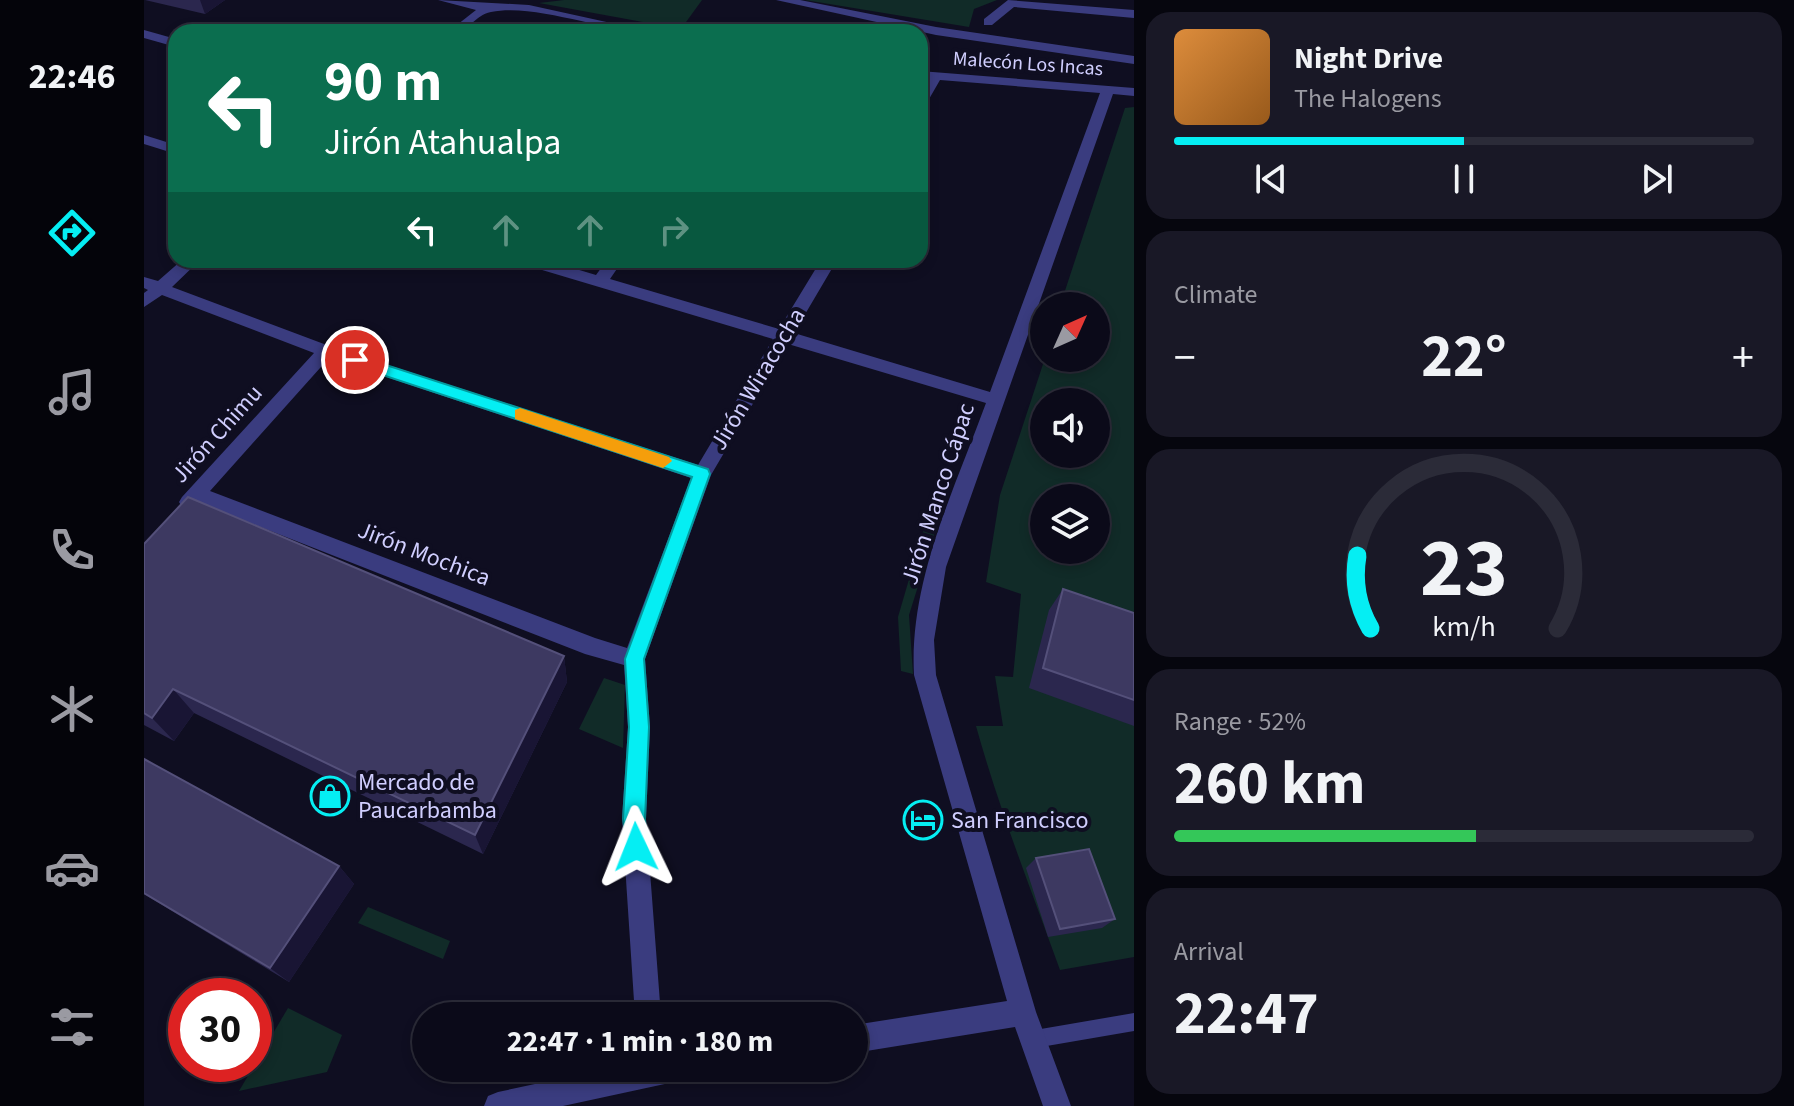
<!DOCTYPE html>
<html lang="en">
<head>
<meta charset="utf-8">
<style>
	body { margin:0; font-family:"Source Sans 3",sans-serif; background:#191826; color:#f1f3f6; height:100vh; display:flex; flex-direction:column; font-size:30px; white-space:nowrap }
	* { box-sizing:border-box; margin:0 }
	p { font-size:26px; color:#9a9aa2 }
	.icon { flex:none; width:44px; height:44px; fill:none; stroke:currentColor; stroke-width:2; stroke-linecap:round; stroke-linejoin:round }
	.map { position:relative; flex:1; overflow:hidden }
	.details { display:flex; flex-direction:column; gap:12px; padding:12px; background:#06060e; width:660px }
	.details>* { flex:none }
	.top-card { position:absolute; left:24px; top:24px; width:760px; height:244px; border-radius:24px; box-shadow:0 4px 12px #0003,0 0 0 2px #2b2b38; background:#0b6e4f; color:#fff; overflow:hidden }
	.needle { width:52px; rotate:45deg }
	.tools { position:absolute; left:886px; top:292px; display:grid; gap:16px }
	.tools a { display:grid; place-items:center; width:80px; height:80px; border-radius:50%; background:#0b0a19; box-shadow:0 4px 12px #0003,0 0 0 2px #2b2b38; font-size:40px }
	.speed { position:absolute; left:24px; top:978px; display:flex; gap:16px; font-size:40px; font-weight:700; text-align:center }
	.speed>* { display:grid; place-content:center; width:104px; height:104px; border-radius:50%; background:#0b0a19; box-shadow:0 4px 12px #0003,0 0 0 2px #2b2b38; line-height:1 }
	.speed .limit { border:12px solid #d22; background:#fff; color:#111 }
	.pin { position:absolute; display:grid; place-items:center; width:68px; height:68px; color:#fff; margin:-34px; border:4px solid #fff; border-radius:50%; box-shadow:0 2px 8px #0007 }
	.me { position:absolute; width:88px; margin:-44px; rotate:358deg; stroke-linejoin:round; filter:drop-shadow(0 0 6px #0008) }
	.turn { display:flex; align-items:center; gap:28px; height:168px; padding:0 24px; font-size:36px }
	.turn .icon { width:104px; height:104px; stroke-width:2.5 }
	.turn b { display:block; font-size:56px; line-height:68px }
	.lanes { display:flex; align-items:center; height:76px; padding:0 24px; background:#0003; justify-content:center; gap:40px; direction:ltr }
	.lanes .off { opacity:.35 }
	.big { font-size:60px; font-weight:700; line-height:1.1 }
	.details .widget { flex:1; display:flex; flex-direction:column; justify-content:center; gap:12px; min-width:0; padding:0 28px; border-radius:24px; background:#191826 }
	.details .dial { align-items:center; gap:0 }
	.dial svg { height:208px; overflow:visible; fill:none; stroke:#2b2b38; stroke-width:7; stroke-linecap:round; text-anchor:middle }
	.dial text { fill:#f1f3f6; stroke:none }
	.song { display:flex; align-items:center; gap:24px }
	.cover { width:96px; height:96px; border-radius:12px; background:linear-gradient(135deg,hsl(30 70% 55%),hsl(30 70% 35%)) }
	.played { height:8px; border-radius:4px; background:linear-gradient(90deg,#05eef3 50%,#2b2b38 50%) }
	.keys { display:flex; justify-content:space-around; direction:ltr }
	.heat { display:flex; justify-content:space-between; align-items:center; font-size:44px; direction:ltr }
	.charge { height:12px; border-radius:6px; background:linear-gradient(90deg,#34c759 52%,#2b2b38 0) }
	.trip { position:absolute; left:268px; top:1002px; width:456px; height:80px; border-radius:40px; background:#0b0a19; box-shadow:0 4px 12px #0003,0 0 0 2px #2b2b38; font-weight:700; line-height:80px; text-align:center }
	main { display:flex; flex:1; min-height:0 }
	.tabs { display:flex; flex-direction:column; width:144px; justify-content:space-around; align-items:center; background:#04040a; color:#9a9aa2 }
	.tabs .icon { width:56px; height:56px }
	.tabs .selected { color:#05eef3 }
	.tabs b { font-size:36px; color:#f1f3f6 }
	.map>svg:first-child { display:block }
	.green { fill:#112b28; fill-rule:evenodd }
	.lines { fill:none; stroke-linecap:round; stroke-linejoin:round }
	.service { fill:#3a3c7f; fill-rule:evenodd }
	.minor { fill:#3a3c7f; fill-rule:evenodd }
	.wall { fill:#2b274e }
	.shaded-wall { fill:#191534 }
	.building { fill:#3d3961; stroke:#54507a; stroke-width:2 }
	.route { fill:#05eef3; stroke:#039b9e; stroke-width:2 }
	.slow { fill:#f59e0b }
	.labels { text-anchor:middle; dominant-baseline:central; stroke-width:8; stroke-linejoin:round; paint-order:stroke }
	.far-street-label { font-size:20px; fill:#d0cefe; stroke:#0f0e21 }
	.street-label { font-size:24px; fill:#d0cefe; stroke:#0f0e21 }
	.poi-label { font-size:24px; fill:#d0cefe; stroke:#0f0e21; text-anchor:start }
</style>
</head>
<body>
<main>
<nav class="tabs">
<b>22:46</b>
<svg class="icon selected" aria-label="directions" viewBox="0 0 24 24"><path d="M12 3l9 9-9 9-9-9zM9 14v-3h6M13 9l2 2-2 2"/></svg>
<svg class="icon" aria-label="music" viewBox="0 0 24 24"><path d="M9 18V5l10-2v13"/><circle cx="6" cy="18" r="3"/><circle cx="16" cy="16" r="3"/></svg>
<svg class="icon" aria-label="phone" viewBox="0 0 24 24"><path d="M5 4h4l2 5-3 2q2 4 5 5l2-3 5 2v4C11 20 4 13 5 4z"/></svg>
<svg class="icon" aria-label="climate" viewBox="0 0 24 24"><path d="M12 3v18M4 7l16 10M4 17L20 7"/></svg>
<svg class="icon" aria-label="car" viewBox="0 0 24 24"><path d="M5 17H2v-5l4-1 3-4h7l3 4 3 1v5h-3M9 17h6M6 11h13"/><circle cx="7" cy="17" r="2"/><circle cx="17" cy="17" r="2"/></svg>
<svg class="icon" aria-label="filters" viewBox="0 0 24 24"><path d="M4 7h16M4 17h16"/><circle cx="9" cy="7" r="2"/><circle cx="15" cy="17" r="2"/></svg>
</nav>
<div class="map">
<svg width="990" height="1106" viewBox="0 0 990 1106">
	<rect width="100%" height="100%" fill="#0f0e21"/>
	<g class="green">
		<path d="M420 0H558L537 29 395 3Z"/>
		<path d="M661 0H853L830 9 825 27Z"/>
		<path d="M990 107V957L916 970C887 889 855 809 832 726H859L851 676 869 677 877 594 842 582 856 495 901 358H952V306H916L981 108ZM900 402H952V454H900ZM900 498H952V550H900Z"/>
		<path d="M780 528 792 529 765 615 769 674 757 671 754 617Z"/>
		<path d="M460 678 481 685 479 748 435 729Z"/>
		<path d="M224 907 306 941 299 959 214 923Z"/>
		<path d="M144 1008 198 1035 183 1072 95 1091Z"/>
	</g>
	<g class="lines">
		<path class="service" d="M990 1013V1031L891 1048 884 1046 882 1039 884 1032 891 1030Z"/>
		<g class="minor">
			<path d="M294 0 385 5 508 32C458 32 393 3 347 12 330 15 327 32 304 32L332 10Z"/>
			<path d="M632 0H656L792 27 990 56V64L792 35Z"/>
			<path d="M864 0 990 10V18L870 7 848 25H840V19Z"/>
			<path d="M0 30 32 39V47L0 38Z"/>
			<path d="M776 71 990 88V96L969 94 802 567 790 640 792 675 892 1012 927 1106H899L871 1027 710 1053V1025L863 1001 770 675C765 580 810 491 842 403L644 344 567 475 501 659 506 727 502 819 517 1016H491L478 819 484 727 480 665 441 654 55 503 45 510 38 507 35 502 38 497 170 353 18 295 0 307V293L4 290 0 288V277L14 281 38 260H56L28 287 188 347 554 465 629 339 378 264 376 260H402L452 275 463 260H479L466 279 635 329 677 260H693L650 333 846 392 956 93 796 80 781 106 776 107V92L783 79H776ZM185 358 547 478 483 648 451 638 66 491Z"/>
			<path d="M0 135 32 145V154L0 144Z"/>
			<path d="M466 1068H544L540 1078 530 1082 419 1106H340L344 1096 354 1092Z"/>
		</g>
	</g>
	<g class="wall">
		<path d="M1 0H81L61 14Z"/>
		<path d="M0 544 420 656 423 682 339 854 50 713 30 741 0 725Z"/>
		<path d="M919 589 990 613V726L885 688 905 610Z"/>
		<path d="M0 759 195 866 210 884 145 982 0 894Z"/>
		<path d="M892 858 971 919 958 928 904 937 882 868Z"/>
	</g>
	<g class="shaded-wall">
		<path d="M56 0H81L61 14Z"/>
		<path d="M420 656 423 682 339 854 331 835Z"/>
		<path d="M29 689 50 713 30 741 8 718Z"/>
		<path d="M195 866 210 884 145 982 126 968Z"/>
	</g>
	<g class="building">
		<path d="M44 497 420 656 331 835 29 689 8 718 0 713V544Z"/>
		<path d="M919 589 990 613V700L899 668Z"/>
		<path d="M0 759 195 866 126 968 0 893Z"/>
		<path d="M945 849 971 919 916 929 892 858Z"/>
	</g>
	<path class="route" d="M211 355 564 469 566 474 500 659 505 727 501 819 503 847 500 855 492 858 484 855 479 819 485 727 481 659 548 477 205 364 203 360Z"/>
	<path class="slow" d="M376 408 525 457 528 461 519 468 371 419V410Z"/>
	<defs>
		<symbol id="shop-ring" viewBox="-11 -11 22 22"><circle r="9.5" fill="#0f0e21" stroke="#05eef3" stroke-width="1.5"/><path d="M-5-2.5h2.3a2.7 3.5 0 0 1 5.4 0H5L5.5 6h-11ZM-1.5-2.5h3a1.5 2.3 0 0 0-3 0Z" fill="#05eef3"/></symbol>
		<symbol id="hotel-ring" viewBox="-11 -11 22 22"><circle r="9.5" fill="#0f0e21" stroke="#05eef3" stroke-width="1.5"/><path d="M-6-4.5h1.5V1H6V5H4.5V3h-9V5H-6ZM-4 0a1.8 1.8 0 1 1 3.6 0ZM.5 0V-2.5h3Q6-2.5 6 0Z" fill="#05eef3"/></symbol>
	</defs>
	<g fill-rule="evenodd">
		<use href="#shop-ring" x="164" y="774" width="44" height="44"/>
		<use href="#hotel-ring" x="757" y="798" width="44" height="44"/>
	</g>
	<g class="labels">
		<g class="far-street-label">
			<text transform="translate(884 64) rotate(4)">Malecón Los Incas</text>
		</g>
		<g class="street-label">
			<text transform="translate(614 379) rotate(-59)">Jirón Wiracocha</text>
			<text transform="translate(73 434) rotate(-48)">Jirón Chimu</text>
			<text transform="translate(794 494) rotate(-72)">Jirón Manco Cápac</text>
			<text transform="translate(280 554) rotate(21)">Jirón Mochica</text>
		</g>
		<g class="poi-label">
			<text x="214" y="782">Mercado de<tspan x="214" dy="28">Paucarbamba</tspan></text>
			<text x="807" y="820">San Francisco</text>
		</g>
	</g>
</svg>
<div class="tools">
<a><svg class="needle" viewBox="-14 -14 28 28"><path d="M0-13l5 13h-10z" fill="#e53935"/><path d="M0 13l5-13h-10z" fill="#9a9aa2"/></svg></a>
<a><svg class="icon" aria-label="sound" viewBox="0 0 24 24"><path d="M4 9h4l5-4v14l-5-4H4zM17 9q2 3 0 6"/></svg></a>
<a><svg class="icon" aria-label="layers" viewBox="0 0 24 24"><path d="M12 4l9 5-9 5-9-5zM3 14l9 5 9-5"/></svg></a>
</div>
<div class="speed"><div class="limit">30</div></div>
<div class="pin" style="left:211px;top:360px;background:#d93025"><svg class="icon" aria-label="arrive" viewBox="0 0 24 24"><path d="M6 21V4h12l-3 4 3 4H6"/></svg></div>
<svg class="me" style="left:492px;top:847px" viewBox="-20 -20 40 40"><path d="M0-17L14 15 0 8-14 15z" fill="#05eef3" stroke="#fff" stroke-width="4"/></svg>
<div class="trip">22:47 · 1 min · 180 m</div>
<div class="top-card">
<div class="turn"><svg class="icon" aria-label="left" viewBox="0 0 24 24"><path d="M17 20v-9H6M10 6l-5 5 5 5"/></svg><div><b>90 m</b>Jirón Atahualpa</div></div>
<div class="lanes"><svg class="icon" aria-label="left" viewBox="0 0 24 24"><path d="M17 20v-9H6M10 6l-5 5 5 5"/></svg><svg class="icon off" aria-label="ahead" viewBox="0 0 24 24"><path d="M12 20V5M6 11l6-6 6 6"/></svg><svg class="icon off" aria-label="ahead" viewBox="0 0 24 24"><path d="M12 20V5M6 11l6-6 6 6"/></svg><svg class="icon off" aria-label="right" viewBox="0 0 24 24"><path d="M7 20v-9h11M14 6l5 5-5 5"/></svg></div>
</div>
</div>
<section class="details">
<div class="widget">
<div class="song"><i class="cover"></i><div><b>Night Drive</b><p>The Halogens</p></div></div>
<div class="played"></div>
<div class="keys"><svg class="icon" aria-label="previous" viewBox="0 0 24 24"><path d="M18 5L8 12l10 7zM5 5v14"/></svg><svg class="icon" aria-label="pause" viewBox="0 0 24 24"><path d="M8 5v14M16 5v14"/></svg><svg class="icon" aria-label="next" viewBox="0 0 24 24"><path d="M6 5l10 7-10 7zM19 5v14"/></svg></div>
</div>
<div class="widget"><p>Climate</p>
<div class="heat"><a>−</a><b class="big">22°</b><a>+</a></div>
</div>
<div class="widget dial"><svg viewBox="0 0 100 80">
<path d="M14 69A42 42 0 1 1 86 69"/>
<path d="M14 69A42 42 0 0 1 9 41" stroke="#05eef3"/>
<text x="50" y="56" font-size="32" font-weight="700">23</text>
<text x="50" y="72" font-size="11">km/h</text>
</svg></div>
<div class="widget"><p>Range · 52%</p><b class="big">260 km</b><div class="charge"></div></div>
<div class="widget"><p>Arrival</p><b class="big">22:47</b></div>
</section>
</main>
</body>
</html>
